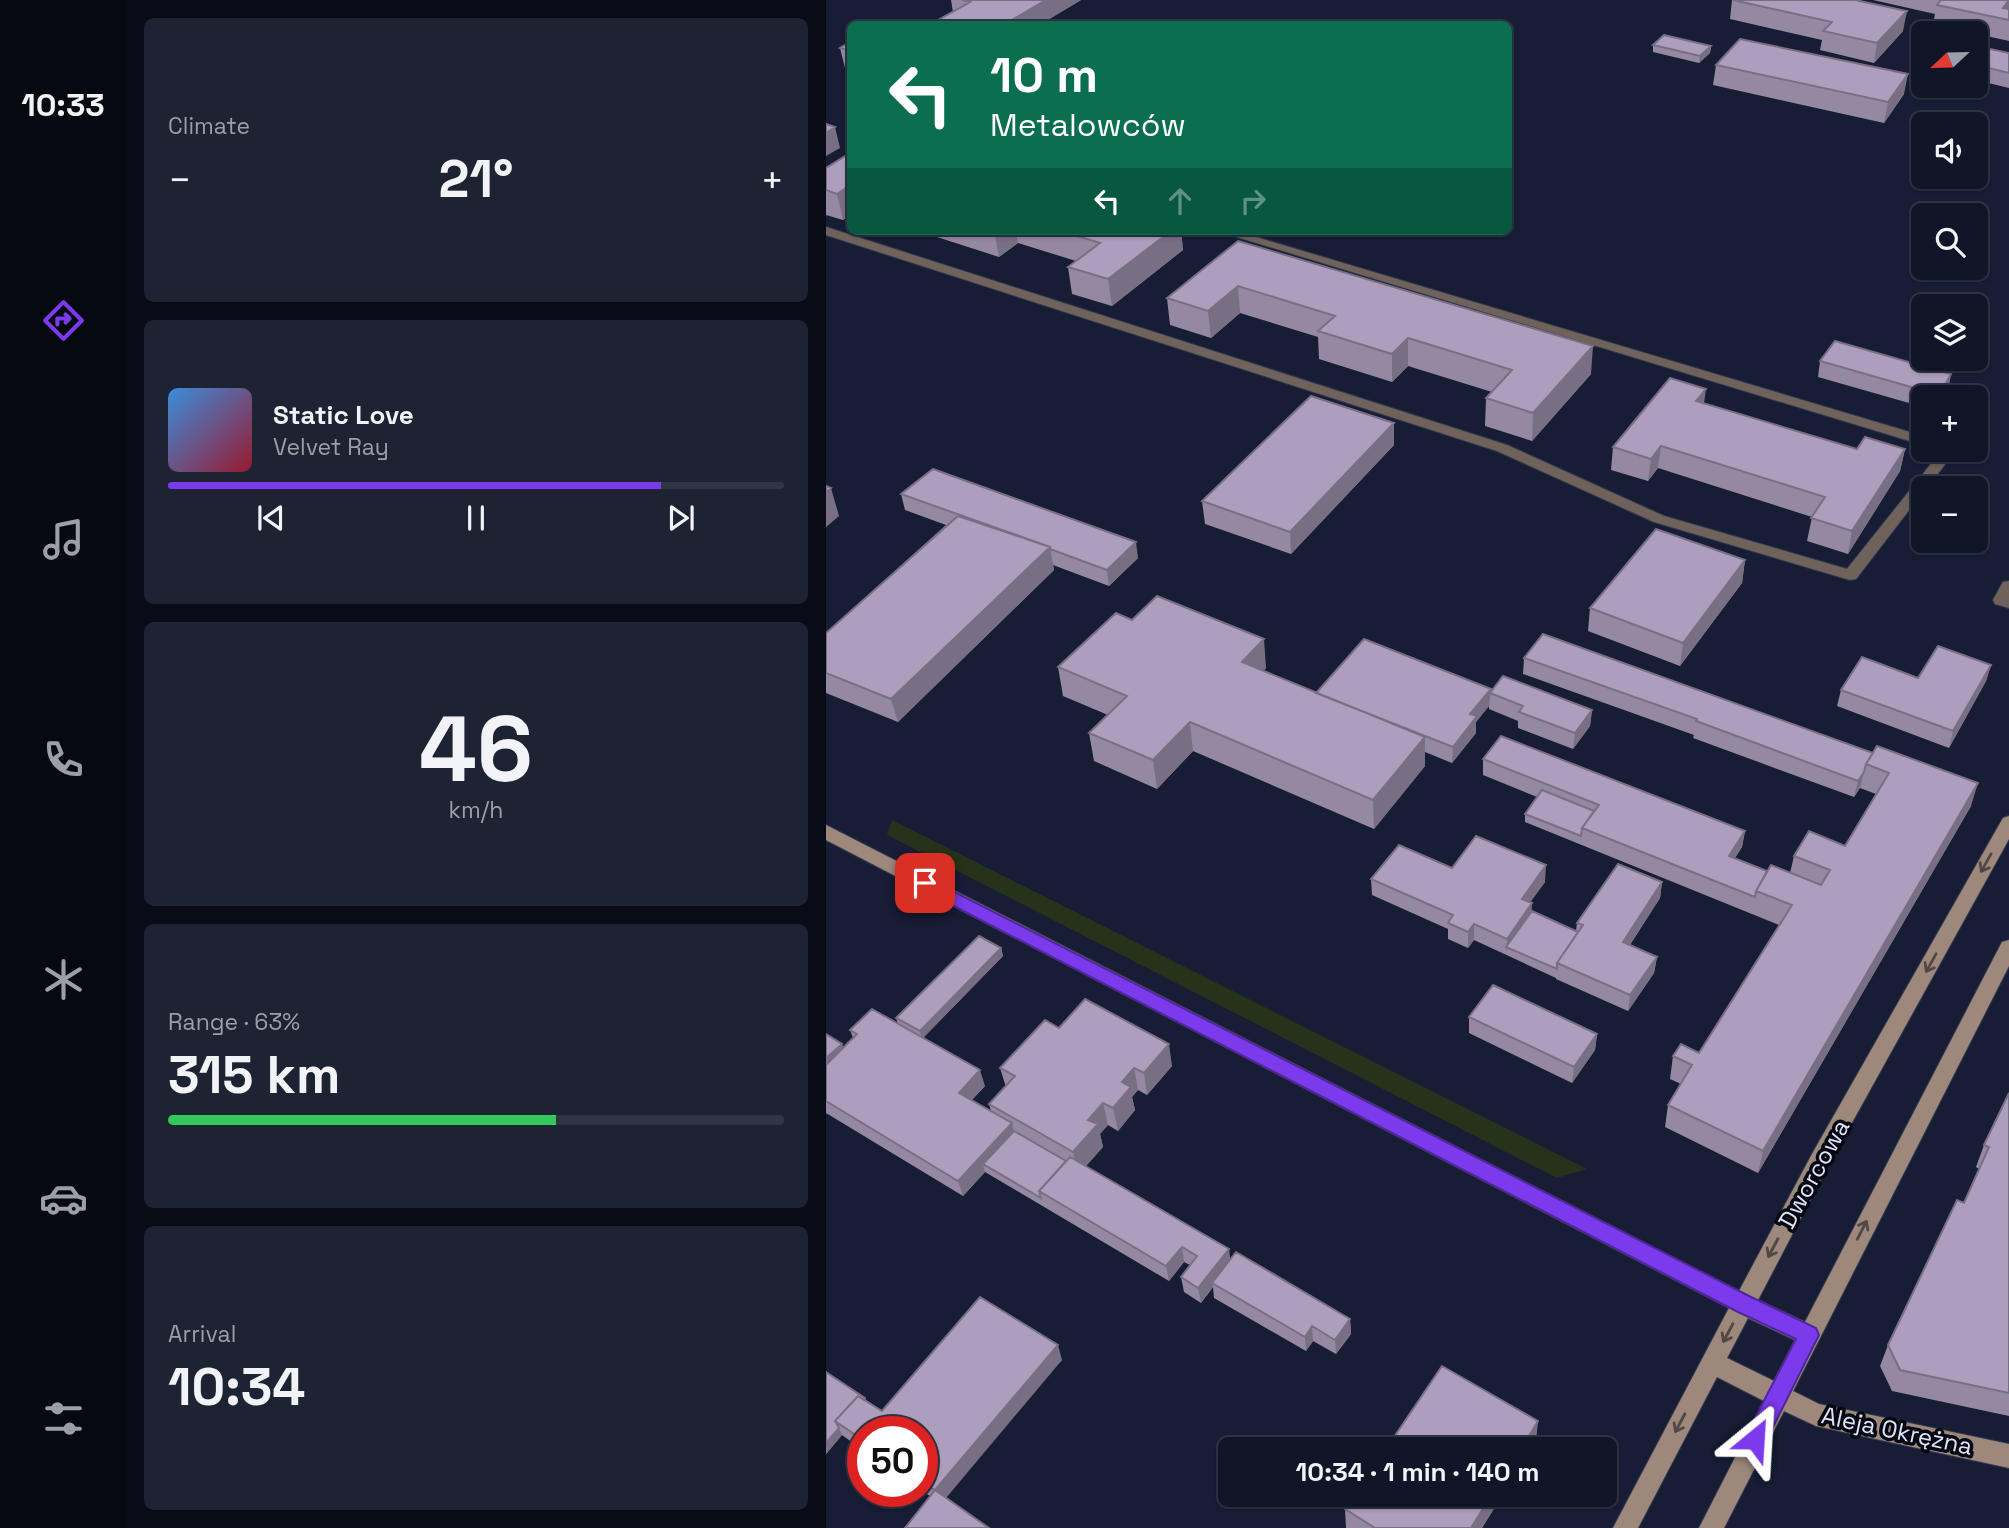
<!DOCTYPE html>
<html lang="en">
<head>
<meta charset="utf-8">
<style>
  :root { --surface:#101628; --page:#1e2334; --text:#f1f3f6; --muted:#9c9fa8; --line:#303545; --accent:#7c3aed }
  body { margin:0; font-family:"Space Grotesk",sans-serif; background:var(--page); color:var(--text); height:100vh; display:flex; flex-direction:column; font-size:26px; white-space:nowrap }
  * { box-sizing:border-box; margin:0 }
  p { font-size:23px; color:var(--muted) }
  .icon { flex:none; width:38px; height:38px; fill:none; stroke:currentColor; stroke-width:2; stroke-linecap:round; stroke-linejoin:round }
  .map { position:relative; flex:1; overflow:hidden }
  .details { display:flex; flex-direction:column; gap:18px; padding:18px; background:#090c16; width:700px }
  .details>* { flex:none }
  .banner { position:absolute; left:21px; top:21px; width:665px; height:214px; border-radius:10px; box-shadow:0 2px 5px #0004,0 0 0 2px var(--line); background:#0b6e4f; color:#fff; overflow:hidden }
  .needle { width:46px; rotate:248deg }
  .fabs { position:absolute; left:1085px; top:21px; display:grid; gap:14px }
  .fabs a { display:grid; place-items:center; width:77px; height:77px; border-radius:10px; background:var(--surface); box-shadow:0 2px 5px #0004,0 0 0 2px var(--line); font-size:35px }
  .speed { position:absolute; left:21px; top:1416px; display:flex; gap:14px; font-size:35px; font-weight:700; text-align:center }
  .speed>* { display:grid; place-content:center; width:91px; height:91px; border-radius:50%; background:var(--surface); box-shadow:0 2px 5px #0004,0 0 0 2px var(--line); line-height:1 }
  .speed .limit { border:10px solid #d22; background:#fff; color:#111 }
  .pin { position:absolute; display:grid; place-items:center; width:60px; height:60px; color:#fff; margin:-30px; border-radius:14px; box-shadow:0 4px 10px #0006 }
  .me { position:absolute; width:77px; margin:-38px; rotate:27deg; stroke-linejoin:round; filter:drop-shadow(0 0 5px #0008) }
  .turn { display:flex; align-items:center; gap:24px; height:147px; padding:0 28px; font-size:32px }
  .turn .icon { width:91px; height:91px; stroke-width:2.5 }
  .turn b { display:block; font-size:49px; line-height:60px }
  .lanes { display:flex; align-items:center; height:66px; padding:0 28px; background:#0003; justify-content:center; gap:35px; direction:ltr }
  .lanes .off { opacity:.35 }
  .big { font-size:52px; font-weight:600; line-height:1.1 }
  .details .widget { flex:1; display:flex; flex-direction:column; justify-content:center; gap:10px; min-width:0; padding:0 24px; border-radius:10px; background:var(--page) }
  .details .dial { align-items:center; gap:0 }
  .dial b { font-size:91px; line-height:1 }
  .song { display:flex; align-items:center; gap:21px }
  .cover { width:84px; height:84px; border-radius:10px; background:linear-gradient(135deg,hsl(210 70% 55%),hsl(350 70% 35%)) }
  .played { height:7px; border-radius:4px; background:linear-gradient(90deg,var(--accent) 80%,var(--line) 80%) }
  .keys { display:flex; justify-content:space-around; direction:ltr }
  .heat { display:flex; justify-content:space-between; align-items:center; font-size:38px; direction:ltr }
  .charge { height:10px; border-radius:5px; background:linear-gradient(90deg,#34c759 63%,var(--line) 0) }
  .trip { position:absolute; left:392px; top:1437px; width:399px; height:70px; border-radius:10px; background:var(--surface); box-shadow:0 2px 5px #0004,0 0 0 2px var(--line); font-weight:600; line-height:70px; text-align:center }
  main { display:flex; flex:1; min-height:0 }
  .dock { display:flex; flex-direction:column; width:126px; justify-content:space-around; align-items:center; background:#060910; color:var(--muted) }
  .dock .icon { width:49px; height:49px }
  .dock .active { color:var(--accent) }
  .dock b { font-size:32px; color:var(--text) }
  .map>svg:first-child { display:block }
  .green { fill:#25331a }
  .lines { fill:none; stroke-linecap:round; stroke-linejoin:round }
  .lane-casing { stroke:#323950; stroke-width:2 }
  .secondary-casing { stroke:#323950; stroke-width:2 }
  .lane { fill:#6f625a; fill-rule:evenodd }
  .secondary { fill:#9d887b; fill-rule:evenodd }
  .wall { fill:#9588a3 }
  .shaded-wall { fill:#796f84 }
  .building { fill:#ad9ebd; stroke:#796f84; stroke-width:2 }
  .oneway { stroke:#514846 }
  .route { fill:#7c3aed; stroke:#51269a; stroke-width:2 }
  .labels { text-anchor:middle; stroke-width:7; stroke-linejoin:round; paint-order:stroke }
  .near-street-label { font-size:24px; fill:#dee4f5; stroke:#050812 }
</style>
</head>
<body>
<main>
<nav class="dock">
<b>10:33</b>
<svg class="icon active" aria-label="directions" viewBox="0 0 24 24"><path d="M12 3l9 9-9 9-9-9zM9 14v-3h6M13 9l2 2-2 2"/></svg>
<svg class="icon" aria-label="music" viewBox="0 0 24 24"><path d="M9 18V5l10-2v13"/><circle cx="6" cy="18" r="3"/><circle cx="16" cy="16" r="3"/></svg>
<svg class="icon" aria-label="phone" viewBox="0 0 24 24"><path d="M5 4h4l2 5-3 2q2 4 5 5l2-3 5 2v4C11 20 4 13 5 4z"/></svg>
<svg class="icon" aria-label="climate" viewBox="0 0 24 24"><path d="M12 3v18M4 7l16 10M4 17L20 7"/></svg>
<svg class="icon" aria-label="car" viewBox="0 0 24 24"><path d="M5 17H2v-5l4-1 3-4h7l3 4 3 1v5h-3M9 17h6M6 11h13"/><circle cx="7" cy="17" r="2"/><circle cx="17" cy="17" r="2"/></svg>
<svg class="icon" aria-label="filters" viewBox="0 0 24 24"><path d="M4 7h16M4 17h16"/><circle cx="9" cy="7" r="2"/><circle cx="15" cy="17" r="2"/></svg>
</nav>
<section class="details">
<div class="widget"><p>Climate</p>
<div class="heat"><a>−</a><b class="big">21°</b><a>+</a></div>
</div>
<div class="widget">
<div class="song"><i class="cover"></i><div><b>Static Love</b><p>Velvet Ray</p></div></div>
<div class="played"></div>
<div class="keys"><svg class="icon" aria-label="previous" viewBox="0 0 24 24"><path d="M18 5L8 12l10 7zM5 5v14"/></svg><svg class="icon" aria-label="pause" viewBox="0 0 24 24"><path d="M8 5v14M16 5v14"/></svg><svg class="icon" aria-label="next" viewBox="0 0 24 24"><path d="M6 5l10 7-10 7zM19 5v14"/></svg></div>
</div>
<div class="widget dial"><b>46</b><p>km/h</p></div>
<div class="widget"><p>Range · 63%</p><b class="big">315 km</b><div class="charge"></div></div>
<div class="widget"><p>Arrival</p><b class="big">10:34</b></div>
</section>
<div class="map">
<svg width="1183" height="1528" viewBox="0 0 1183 1528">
  <rect width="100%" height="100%" fill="#161d35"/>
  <path class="green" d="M66,820L761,1169L731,1178L61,835Z"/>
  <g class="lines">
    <g class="lane-casing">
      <path id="lane" d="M0,227L681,445L838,516L1021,569L1116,450H1130L1101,488H1097V492L1030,579L1024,580L828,522L671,451L0,235Z
        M391,231H410L1097,436V445Z
        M1183,581V608L1169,604L1167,600L1177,582Z"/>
    </g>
    <g class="secondary-casing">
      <path id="secondary" d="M1183,816V839L1002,1166L932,1300L979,1322L1176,942L1183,940V966L967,1391L993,1404L1183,1444V1468L990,1426L958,1411L898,1528H873L938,1401L891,1377L812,1528H787L903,1308L0,840V825L913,1291L986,1154L1177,818ZM922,1318L969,1340L948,1381L901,1358Z"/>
    </g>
    <use href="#lane" class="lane"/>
    <use href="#secondary" class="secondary"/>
  </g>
  <path class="wall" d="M125,0H255L215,24L127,12Z
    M906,0L1077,31L1048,63L994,50L996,40L904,19Z
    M1047,0H1183V41L1107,24L1109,14Z
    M24,42V69L19,68L14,48Z
    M827,45L885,46L884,53L873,63L827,52Z
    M1150,46L1183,53V88L1150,80Z
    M890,65L1078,94L1058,123L887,85Z
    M24,153V215L17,220L0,215V168Z
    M109,231H355L357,250L286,306L246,294L242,267L250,261L192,243L173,257L111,237Z
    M412,241L765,374L706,441L659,426L660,398L666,392L582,366L566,382L493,359L492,337L414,313L385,338L344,325L341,298Z
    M994,361L1125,374L1122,389L1117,397H1097V407L992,377Z
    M878,404L1031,449H1079L1074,471L1022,554L981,541L986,517L832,468L822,481L785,470L787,447Z
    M568,423V445L465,554L379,524L376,501Z
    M75,494L312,558L283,586L227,565L228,570L72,722L0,693V633L120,525L79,510Z
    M919,560L916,583L854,666L762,631L764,608Z
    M306,620L440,668L437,671L490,693L665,692L766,710L764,726L747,749L692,728V721L663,709V706L650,722V733L626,763L599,752V766L548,829L367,751L331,789L268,761L263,733L282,715L237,696L232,667Z
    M717,634L1145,806L932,1173L839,1127L842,1105L855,1084L844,1079L847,1056L873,1053L953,925L699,822V814L711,797L657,775V759L919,831L916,847L909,858L941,871L964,873L968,856L1019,846L1050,794L1034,788L1028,797L867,738L868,735L697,674L698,658Z
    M1165,665L1160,681L1123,748L1011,706L1015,690L1092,678Z
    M626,868L719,882L704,902L706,911L750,931L751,923L836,882L834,898L804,945L831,957L828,973L802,1011L730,979V978L648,940L642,948L622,939V929L546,895L545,879Z
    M175,948L177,956L97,1038L159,1086L146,1100L165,1111L163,1104L180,1087L174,1068L233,1028L346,1066L321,1095L312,1090L306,1097L309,1110L292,1131L282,1125L274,1134L277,1147L260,1166L404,1259L524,1319L525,1334L510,1354L487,1341L480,1351L388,1298L387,1287L375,1303L358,1292L355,1277L364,1265L358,1262L343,1281L159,1172L137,1196L0,1113V1034L16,1044L17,1048L27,1038L24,1030L72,1024L70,1018Z
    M643,1017L771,1034L769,1050L746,1083L643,1033Z
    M1183,1093V1416L1066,1391L1054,1366L1062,1345L1138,1203L1153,1169L1150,1167L1158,1145Z
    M236,1360L104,1496L96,1491V1432H37V1450L16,1435L0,1454V1372L56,1411Z
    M529,1494H677L656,1528H520L519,1509Z"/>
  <path class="shaded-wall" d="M220,0H255L215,24H179Z
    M1183,0V14L1177,8Z
    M1081,11L1077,31L1048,63L1051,43Z
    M885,46L884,53L873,63L874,56Z
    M1082,74L1078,94L1058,123L1062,102Z
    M9,127L14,148L0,156V133Z
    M24,185V215L17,220L11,194Z
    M168,231H190L192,243L173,257Z
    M345,231H355L357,250L286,306L282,279Z
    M412,286L414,313L385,338L382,311Z
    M582,338V366L566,382V354Z
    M767,346L765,374L706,441L707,413Z
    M1125,374L1122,389L1117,397H1112Z
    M880,389L877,411L870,401Z
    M568,423V445L465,554L464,532Z
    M835,446L832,468L822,481L825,459Z
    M1079,449L1074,471L1022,554L1026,531Z
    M5,488L13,516L0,527V492Z
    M310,542L312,558L283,586L281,570Z
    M224,547L228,570L72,722L65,699Z
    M919,560L916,583L854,666L857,643Z
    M438,639L440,668L418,691L416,662Z
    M1165,665L1160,681L1123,748L1127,731Z
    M665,689L663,706L650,722V733L626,763L627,747L644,714Z
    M766,710L764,726L747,749L749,733Z
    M364,722L367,751L331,789L327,760Z
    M599,737V766L548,829L547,800Z
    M1038,772L1034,788L1028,797L1032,781Z
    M1152,783L1145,806L932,1173L937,1151Z
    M919,831L916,847L900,872L903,856Z
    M720,865L719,882L695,915L696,899Z
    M836,882L834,898L795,958L797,942Z
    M706,903L705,920L680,947V955L681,939Z
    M648,924V940L642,948V932Z
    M175,948L177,956L96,1039L94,1031Z
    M831,957L828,973L802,1011L804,995Z
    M771,1034L769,1050L746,1083L748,1067Z
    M16,1044L21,1060L0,1079V1058Z
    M343,1044L346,1066L321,1095L318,1073Z
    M308,1068L312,1090L306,1097L309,1110L292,1131L287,1108L296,1082Z
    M154,1070L159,1086L138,1108L133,1093Z
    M277,1103L282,1125L274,1134L277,1147L252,1175L247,1152L262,1120Z
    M186,1123L190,1139L157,1164L159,1172L137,1196L132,1181Z
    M356,1247L358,1262L343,1281L340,1266Z
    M403,1249L405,1264L386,1283L387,1287L375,1303L372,1288Z
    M524,1319L525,1334L510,1354L509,1340Z
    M486,1326L487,1341L480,1351L479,1337Z
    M232,1345L236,1360L115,1504L109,1490Z
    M712,1421L710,1442L705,1449H695Z
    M13,1428L16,1435L0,1454V1443Z
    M666,1494H677L656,1528H645Z"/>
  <path class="building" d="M136,0H220L179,24H105L144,2Z
    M907,0H1029L1081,11L1051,43L997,31L1006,22Z
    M1115,0H1183L1177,8L1183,9V20L1111,5Z
    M838,35L885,46L874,56L827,45Z
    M914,39L1082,74L1062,102L890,65Z
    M24,42V51L14,48Z
    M1150,46L1183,53V73L1150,65Z
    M0,124L9,127L0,133Z
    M24,153V185L11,194L0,190V168Z
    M234,231H345L282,279L242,267L274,243Z
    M412,241L767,346L707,413L660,398L686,370L582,338L566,354L492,331L509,316L412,286L382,311L341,298Z
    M1009,341L1125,374L1113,395L994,361Z
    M844,378L880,389L870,401L1031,449L1039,437L1079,449L1026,531L985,518L999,497L835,446L825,459L787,447Z
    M485,396L568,423L464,532L376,501Z
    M107,469L310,542L281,570L224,549V547L75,494Z
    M0,486L5,488L0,492Z
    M132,516L224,547L65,699L0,673V633Z
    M830,529L919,560L857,643L764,608Z
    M331,596L438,639L416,662L599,737L547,800L364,722L327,760L263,733L301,696L232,667L290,613L306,620Z
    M717,634L1047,753L1040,764L1038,772L1032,781L870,721L871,719L698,658Z
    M538,639L665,689L644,714L651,716L627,747L490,693Z
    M1112,646L1165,665L1127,731L1015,690L1036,657L1092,678Z
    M677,676L766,710L749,733L693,712L697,706L664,693Z
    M675,736L919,831L903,856L941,871L930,891L929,897L756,828L773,805L657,759Z
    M1051,746L1152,783L937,1151L842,1105L866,1065L847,1056L855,1044L873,1053L966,905L930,891L945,865L995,885L1004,870L968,856L983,831L1019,846L1063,773L1040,764Z
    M716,790L768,811L756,828L755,836L699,814Z
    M650,836L720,865L696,899L706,903L681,939L648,924L642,932L622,923L627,915L545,879L573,845L626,868Z
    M792,864L836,882L797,942L831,957L804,995L731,963L757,925L751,923Z
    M706,911L752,932L731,963V969L680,947Z
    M153,936L175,948L94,1031L70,1018Z
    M667,985L771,1034L748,1067L643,1017Z
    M259,999L343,1044L318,1073L308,1068L296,1082L305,1087L287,1108L277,1103L262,1120L272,1124L247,1152L163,1104L189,1076L174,1068L219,1020L233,1028Z
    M46,1009L154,1070L133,1093L186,1123L132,1181L0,1101V1065L31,1034L24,1030Z
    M0,1034L16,1044L0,1058Z
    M1183,1093V1393L1074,1370L1062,1345L1131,1200L1138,1203L1163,1147L1158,1145Z
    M188,1131L240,1161L213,1191L215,1198L157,1164Z
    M244,1157L403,1249L372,1288L355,1277L371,1256L356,1247L340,1266L213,1191Z
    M410,1252L524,1319L509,1340L486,1326L479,1337L386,1283Z
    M154,1297L232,1345L109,1490L96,1482V1432H37V1440L9,1421L32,1396L56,1411Z
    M616,1366L712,1421L695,1449H560Z
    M0,1372L39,1398L38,1400L32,1396L9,1421L13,1428L0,1443Z
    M109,1490L163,1528H79Z
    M529,1494H666L645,1528H549L519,1509Z"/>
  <defs><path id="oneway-shaft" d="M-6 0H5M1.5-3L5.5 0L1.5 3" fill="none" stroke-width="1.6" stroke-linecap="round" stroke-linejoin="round" transform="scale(1.75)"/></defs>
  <g class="oneway">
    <use href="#oneway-shaft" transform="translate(1160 863) rotate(119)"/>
    <use href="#oneway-shaft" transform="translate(1105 963) rotate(119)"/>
    <use href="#oneway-shaft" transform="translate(1036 1230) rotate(-63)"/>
    <use href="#oneway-shaft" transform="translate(947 1248) rotate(118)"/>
    <use href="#oneway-shaft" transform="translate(902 1333) rotate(118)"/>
    <use href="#oneway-shaft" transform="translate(854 1423) rotate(118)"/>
  </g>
  <path class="route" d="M99,877L925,1297L990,1328L993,1335L937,1447L929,1450L921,1447L918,1439L970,1339L910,1311L93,888L90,883L93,879Z"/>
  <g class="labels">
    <g class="near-street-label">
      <text transform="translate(988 1174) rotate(-61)" y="8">Dworcowa</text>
      <text transform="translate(1071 1431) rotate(12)" y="8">Aleja Okrężna</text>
    </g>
  </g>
</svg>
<div class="fabs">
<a><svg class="needle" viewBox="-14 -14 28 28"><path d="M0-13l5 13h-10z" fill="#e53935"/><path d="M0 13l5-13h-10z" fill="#9c9fa8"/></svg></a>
<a><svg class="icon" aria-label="sound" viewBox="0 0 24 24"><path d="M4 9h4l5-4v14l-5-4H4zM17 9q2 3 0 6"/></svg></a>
<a><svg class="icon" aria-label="search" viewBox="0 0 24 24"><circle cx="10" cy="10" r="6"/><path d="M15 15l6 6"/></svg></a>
<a><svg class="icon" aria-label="layers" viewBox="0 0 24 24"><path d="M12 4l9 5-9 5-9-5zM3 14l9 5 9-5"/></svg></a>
<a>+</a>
<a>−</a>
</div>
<div class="speed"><div class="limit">50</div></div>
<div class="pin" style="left:99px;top:883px;background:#d93025"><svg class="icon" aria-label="arrive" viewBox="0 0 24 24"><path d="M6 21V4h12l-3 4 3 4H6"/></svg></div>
<svg class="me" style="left:929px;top:1439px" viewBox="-20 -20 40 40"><path d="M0-17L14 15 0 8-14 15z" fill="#7c3aed" stroke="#fff" stroke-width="4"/></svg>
<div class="trip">10:34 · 1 min · 140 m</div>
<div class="banner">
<div class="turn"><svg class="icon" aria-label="left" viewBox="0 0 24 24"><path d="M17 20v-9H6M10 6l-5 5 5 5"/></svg><div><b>10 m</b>Metalowców</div></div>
<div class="lanes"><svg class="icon" aria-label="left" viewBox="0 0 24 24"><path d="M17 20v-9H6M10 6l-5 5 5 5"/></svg><svg class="icon off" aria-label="ahead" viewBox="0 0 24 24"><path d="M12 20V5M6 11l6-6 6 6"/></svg><svg class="icon off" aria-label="right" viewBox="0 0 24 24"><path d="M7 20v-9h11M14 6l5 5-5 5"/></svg></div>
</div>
</div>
</main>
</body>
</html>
